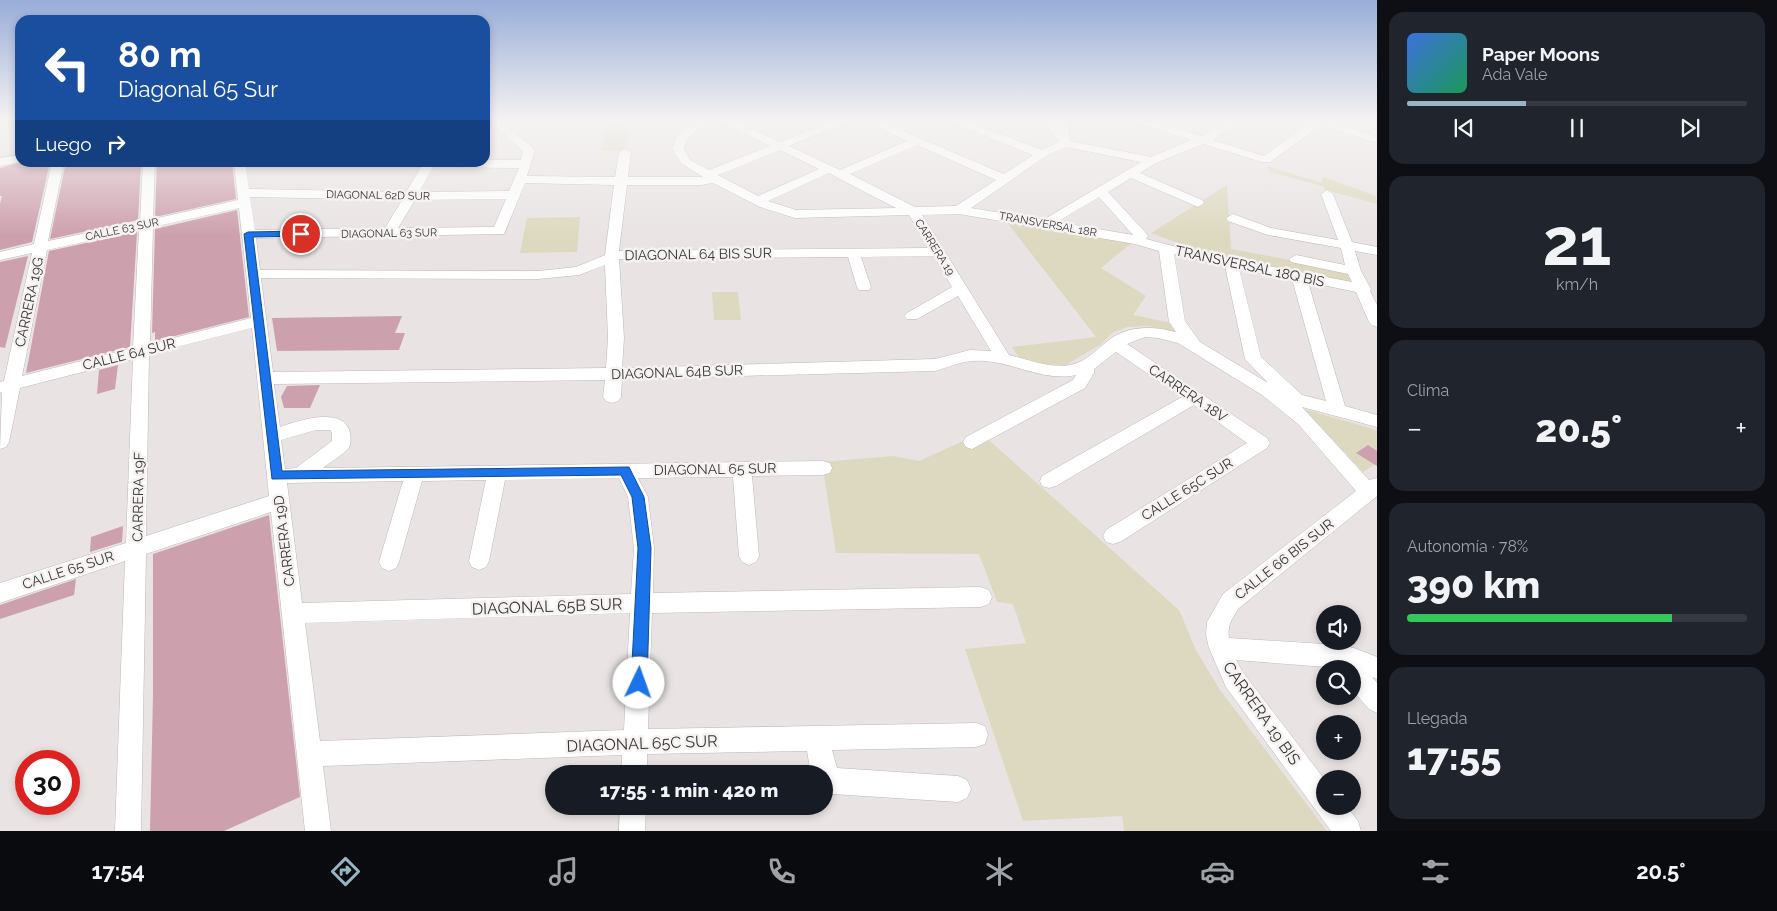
<!DOCTYPE html>
<html lang="es">
<head>
<meta charset="utf-8">
<style>
  :root { --surface:#171b24; --page:#20242c; --text:#f1f3f6; --muted:#9ea1a6; --line:#363941; --accent:#98b6c1 }
  body { margin:0; font-family:Raleway,sans-serif; background:var(--page); color:var(--text); height:100vh; display:flex; flex-direction:column; font-size:19px; white-space:nowrap }
  * { box-sizing:border-box; margin:0 }
  p { font-size:16px; color:var(--muted) }
  .icon { flex:none; width:28px; height:28px; fill:none; stroke:currentColor; stroke-width:2; stroke-linecap:round; stroke-linejoin:round }
  .map { position:relative; flex:1; overflow:hidden }
  .drawer { display:flex; flex-direction:column; gap:12px; padding:12px; background:#0d0f14; width:400px }
  .drawer>* { flex:none }
  .banner { position:absolute; left:15px; top:15px; width:475px; height:152px; border-radius:15px; box-shadow:0 2px 8px #0003; background:#1a4fa0; color:#fff; overflow:hidden }
  .buttons { position:absolute; left:1316px; top:605px; display:grid; gap:10px }
  .buttons a { display:grid; place-items:center; width:45px; height:45px; border-radius:50%; background:var(--surface); box-shadow:0 2px 8px #0003; font-size:25px }
  .speed { position:absolute; left:15px; top:750px; display:flex; gap:10px; font-size:25px; font-weight:700; text-align:center }
  .speed>* { display:grid; place-content:center; width:65px; height:65px; border-radius:50%; background:var(--surface); box-shadow:0 2px 8px #0003; line-height:1 }
  .speed .limit { border:8px solid #d22; background:#fff; color:#111 }
  .pin { position:absolute; display:grid; place-items:center; width:42px; height:42px; color:#fff; margin:-21px; border:2px solid #fff; border-radius:50%; box-shadow:0 1px 5px #0007 }
  .me { position:absolute; width:55px; margin:-28px; rotate:3deg; stroke-linejoin:round; filter:drop-shadow(0 0 4px #0008) }
  .turn { display:flex; align-items:center; gap:18px; height:105px; padding:0 20px; font-size:22px }
  .turn .icon { width:65px; height:65px; stroke-width:2.5 }
  .turn b { display:block; font-size:35px; line-height:42px }
  .then { display:flex; align-items:center; height:48px; padding:0 20px; background:#0003; gap:10px; font-size:19px }
  .big { font-size:38px; font-weight:800; line-height:1.1 }
  .drawer .card { flex:1; display:flex; flex-direction:column; justify-content:center; gap:8px; min-width:0; padding:0 18px; border-radius:15px; background:var(--page) }
  .drawer .dial { align-items:center; gap:0 }
  .dial b { font-size:65px; line-height:1 }
  .song { display:flex; align-items:center; gap:15px }
  .cover { width:60px; height:60px; border-radius:8px; background:linear-gradient(135deg,hsl(220 70% 55%),hsl(150 70% 35%)) }
  .played { height:5px; border-radius:2px; background:linear-gradient(90deg,var(--accent) 35%,var(--line) 35%) }
  .keys { display:flex; justify-content:space-around; direction:ltr }
  .heat { display:flex; justify-content:space-between; align-items:center; font-size:28px; direction:ltr }
  .charge { height:8px; border-radius:4px; background:linear-gradient(90deg,#34c759 78%,var(--line) 0) }
  .trip { position:absolute; left:545px; top:765px; width:288px; height:50px; border-radius:25px; background:var(--surface); box-shadow:0 2px 8px #0003; font-weight:800; line-height:50px; text-align:center }
  .menu { display:flex; height:80px; justify-content:space-around; align-items:center; background:#090b0e; color:var(--muted) }
  .menu .icon { width:35px; height:35px }
  .menu .active { color:var(--accent) }
  .menu b { font-size:22px; color:var(--text) }
  main { display:flex; flex:1; min-height:0 }
  .map>svg:first-child { display:block }
  .green { fill:#ddd9c0 }
  .building { fill:#cda0ae }
  .lines { fill:none; stroke-linecap:round; stroke-linejoin:round }
  .minor-casing { stroke:#bdb8b8; stroke-width:1 }
  .minor { fill:#fff; fill-rule:evenodd }
  .route { fill:#1a73e8; stroke:#114b97 }
  .labels { text-anchor:middle; stroke-width:5; stroke-linejoin:round; paint-order:stroke }
  .far-street-label { font-size:11px; fill:#363534; stroke:#f6f2f1 }
  .street-label { font-size:14px; fill:#363534; stroke:#f6f2f1 }
  .near-street-label { font-size:16px; fill:#363534; stroke:#f6f2f1 }
</style>
</head>
<body>
<main>
<div class="map">
<svg width="1377" height="831" viewBox="0 0 1377 831">
  <rect width="100%" height="100%" fill="#e9e4e3"/>
  <path class="green" d="M624,125L630,129L625,150L601,151L606,126Z
    M1268,166L1322,183V179L1324,177L1376,196L1377,204L1325,190L1323,186L1269,172Z
    M1227,185L1231,249L1348,271L1351,282L1207,254L1151,233Z
    M580,217L577,252L520,253L527,218Z
    M1006,221L1134,241L1101,268L1146,296L1133,315L1168,322L1180,333L1148,326L1128,327L1113,332L1100,345L1064,366L1044,364L1019,358L1012,347L1096,337Z
    M712,292H738L741,320H714Z
    M1304,409L1377,430V463L1363,472Z
    M981,433L1179,610L1196,650L1220,690L1327,831H1124L1122,816L1023,821L965,649L1026,643L1013,604L997,602L979,554L836,553L822,462L893,456L919,461Z"/>
  <path class="building" d="M22,162H50L32,242L0,250V204L2,196H0V168Z
    M66,162H141L138,220L50,239Z
    M157,162H232L236,199L155,217Z
    M237,210L249,317L155,341V332L152,333L155,229Z
    M137,232L130,347L26,373L49,251Z
    M28,256L5,348L0,347V262Z
    M402,316L395,333H405L399,350L277,351L272,318Z
    M118,365L115,389L97,394L99,370Z
    M320,385L310,408H284L281,397L287,386Z
    M1368,445L1377,451V466L1356,453Z
    M269,515L300,797L224,831H150L153,695V554Z
    M123,526L122,542L90,552L91,537Z
    M76,579L74,595L0,619V605Z"/>
  <g class="lines">
    <g class="minor-casing">
      <path id="minor" d="M488,120H499L533,148L535,150L527,176L615,177L619,152L625,149L631,152L628,177H703L682,164L672,149L677,136L683,130L706,120H732L780,142L835,120H849L848,122L789,146L840,170L907,141L864,120H877L1004,174L1033,155L951,122L950,120H964L1042,150L1059,142L1051,130L1037,120H1049L1057,125V120H1067L1070,141L1151,157L1191,140L1134,122L1133,120H1148L1202,136L1230,120H1242L1213,140L1264,156L1313,120H1326L1377,137V141L1373,142L1321,125L1270,162H1262L1203,144L1156,163L1140,173L1202,200L1204,203L1198,207L1131,178L1108,192L1146,233L1148,236L1146,239L1200,253L1352,282L1348,274L1291,262L1289,259L1296,255L1345,265L1341,248L1268,235L1228,221L1226,218L1233,214L1271,228L1338,240L1321,194L1327,190L1333,194L1352,242L1377,247V255L1355,251L1361,271L1371,289L1370,291L1377,305V327L1372,325L1369,322L1356,292L1308,282L1345,406L1377,415V427L1302,407L1369,480L1377,478V496L1239,608C1232,618 1227,626 1229,638L1339,645L1354,648L1377,657V679L1372,677L1377,683V713L1369,709L1352,690V669L1236,660L1242,671L1325,780V806H1346L1358,821L1361,831H1331L1226,687L1209,648L1206,635L1207,622L1223,594L1356,491L1298,424L1262,395L1178,343L1158,338L1145,337L1127,344L1267,438L1270,443L1267,448L1120,542L1113,544L1106,542L1103,536L1106,530L1247,443L1194,405L1056,486L1049,488L1042,486L1040,481L1042,476L1182,397L1116,352L1094,369V373L1085,388L972,449L966,447L963,442L966,437L1073,380L1076,375C1045,382 1015,363 985,361C967,359 951,366 935,371L622,379L621,397L618,401L612,403L606,401L603,397L605,380L274,384L280,427C297,421 344,405 350,433C351,438 351,445 348,449C341,456 330,462 323,468L823,461L830,463L832,468L830,473L823,475L752,476L759,556L756,562L749,565L742,562L739,556L733,477L638,478L648,497L654,548L653,593L981,587L989,590L992,597L989,604L981,607L652,613L648,729L976,723L985,726L988,735L985,744L976,747L832,750L837,768L958,776L967,780L971,789L967,798L958,802L832,794L824,790V774H811L807,751L647,754V774H621L622,755L323,766L331,831H305L271,512L146,554L141,831H115L125,561L0,603V583L126,543L133,359L20,388L9,442L6,447L0,449L2,393L0,392V382L4,381L32,253L0,260V252L34,244L52,162H64L48,241L140,222L143,162H155L153,219L238,200L234,162H485V160H521L523,151ZM720,122L770,146L709,170L690,160L684,149C688,130 704,127 720,122ZM917,145L996,180L956,206L915,207L850,174ZM1066,147L1141,162L1043,220L971,208L1046,156ZM780,150L819,169L758,196L718,175ZM246,167H421L406,192L249,189ZM433,167L519,168L509,191L419,192ZM829,173L836,177L896,208L796,210L768,201ZM525,183L614,185L605,255L576,267L538,271L260,270L256,238L504,234ZM713,183L760,207L795,218L909,215L929,248L619,251L627,185H701ZM250,197L402,200L385,228L255,230ZM1099,197L1133,235L1057,222ZM506,199L494,227L398,228L415,200ZM239,208L251,318L150,344L153,227ZM959,214L1135,244L1159,251L1169,322L1176,332C1154,326 1128,325 1109,340C1098,348 1088,360 1074,364C1054,370 1029,360 1009,355L922,215ZM139,230L133,348L22,376L47,250ZM1174,254L1225,266L1245,359L1268,383L1200,342L1185,321ZM934,256L952,287L907,313L904,316L907,319H917L958,296L991,351L970,350L935,359L622,368L624,338L619,259L848,257L857,287L859,290H869L871,287L861,257ZM605,265L608,338L606,368L273,372L261,278L538,279L579,275ZM1239,269L1292,279L1326,401L1302,395L1261,357ZM252,328L269,496L146,536L149,354ZM316,430H330L332,433V441L296,468L285,469L281,440ZM619,478L628,497L634,548L631,594L302,603L287,483L403,481L379,562L382,568L389,571L396,568L399,562L422,481L486,480L469,561L472,567L479,570L486,567L489,561L505,480ZM630,613L624,730L320,741L305,623Z
        M607,120H623L622,122L612,123Z
        M20,155V162L0,166V158Z
        M620,806H646L645,831H619Z"/>
    </g>
    <use href="#minor" class="minor"/>
  </g>
  <linearGradient id="sky" x2="0" y2="1"><stop stop-color="#98add9"/><stop offset="0.51" stop-color="#f5f3f2"/><stop offset="1" stop-color="#f5f3f2" stop-opacity="0"/></linearGradient>
  <rect width="1377" height="236" fill="url(#sky)"/>
  <path class="route" d="M301,231L304,232V236L253,237L282,471L629,467L644,497L651,548L647,683L644,688L639,690L633,688L631,683L638,548L632,497L621,475L272,479L244,234L248,232Z"/>
  <g class="labels">
    <g class="far-street-label">
      <text transform="translate(378 195) rotate(1)" y="4">DIAGONAL 62D SUR</text>
      <text transform="translate(1048 224) rotate(10)" y="4">TRANSVERSAL 18R</text>
      <text transform="translate(122 229) rotate(-12)" y="4">CALLE 63 SUR</text>
      <text transform="translate(389 233) rotate(-1)" y="4">DIAGONAL 63 SUR</text>
      <text transform="translate(935 247) rotate(58)" y="4">CARRERA 19</text>
    </g>
    <g class="street-label">
      <text transform="translate(698 254) rotate(-1)" y="5">DIAGONAL 64 BIS SUR</text>
      <text transform="translate(1250 266) rotate(12)" y="5">TRANSVERSAL 18Q BIS</text>
      <text transform="translate(29 302) rotate(-78)" y="5">CARRERA 19G</text>
      <text transform="translate(129 354) rotate(-14)" y="5">CALLE 64 SUR</text>
      <text transform="translate(677 372) rotate(-2)" y="5">DIAGONAL 64B SUR</text>
      <text transform="translate(1188 393) rotate(34)" y="5">CARRERA 18V</text>
      <text transform="translate(715 469) rotate(-1)" y="5">DIAGONAL 65 SUR</text>
      <text transform="translate(1187 489) rotate(-32)" y="5">CALLE 65C SUR</text>
      <text transform="translate(138 497) rotate(-89)" y="5">CARRERA 19F</text>
      <text transform="translate(284 541) rotate(-97)" y="5">CARRERA 19D</text>
      <text transform="translate(1284 559) rotate(-38)" y="5">CALLE 66 BIS SUR</text>
      <text transform="translate(68 570) rotate(-18)" y="5">CALLE 65 SUR</text>
    </g>
    <g class="near-street-label">
      <text transform="translate(547 606) rotate(-2)" y="6">DIAGONAL 65B SUR</text>
      <text transform="translate(1262 713) rotate(55)" y="6">CARRERA 19 BIS</text>
      <text transform="translate(642 743) rotate(-2)" y="6">DIAGONAL 65C SUR</text>
    </g>
  </g>
</svg>
<div class="buttons">
<a><svg class="icon" aria-label="sound" viewBox="0 0 24 24"><path d="M4 9h4l5-4v14l-5-4H4zM17 9q2 3 0 6"/></svg></a>
<a><svg class="icon" aria-label="search" viewBox="0 0 24 24"><circle cx="10" cy="10" r="6"/><path d="M15 15l6 6"/></svg></a>
<a>+</a>
<a>−</a>
</div>
<div class="speed"><div class="limit">30</div></div>
<div class="pin" style="left:301px;top:234px;background:#d93025"><svg class="icon" aria-label="arrive" viewBox="0 0 24 24"><path d="M6 21V4h12l-3 4 3 4H6"/></svg></div>
<svg class="me" style="left:639px;top:683px" viewBox="-20 -20 40 40"><circle r="19" fill="#fff"/><path d="M0-13L10 11 0 6-10 11z" fill="#1a73e8"/></svg>
<div class="trip">17:55 · 1 min · 420 m</div>
<div class="banner">
<div class="turn"><svg class="icon" aria-label="left" viewBox="0 0 24 24"><path d="M17 20v-9H6M10 6l-5 5 5 5"/></svg><div><b>80 m</b>Diagonal 65 Sur</div></div>
<div class="then">Luego<svg class="icon" aria-label="right" viewBox="0 0 24 24"><path d="M7 20v-9h11M14 6l5 5-5 5"/></svg></div>
</div>
</div>
<section class="drawer">
<div class="card">
<div class="song"><i class="cover"></i><div><b>Paper Moons</b><p>Ada Vale</p></div></div>
<div class="played"></div>
<div class="keys"><svg class="icon" aria-label="previous" viewBox="0 0 24 24"><path d="M18 5L8 12l10 7zM5 5v14"/></svg><svg class="icon" aria-label="pause" viewBox="0 0 24 24"><path d="M8 5v14M16 5v14"/></svg><svg class="icon" aria-label="next" viewBox="0 0 24 24"><path d="M6 5l10 7-10 7zM19 5v14"/></svg></div>
</div>
<div class="card dial"><b>21</b><p>km/h</p></div>
<div class="card"><p>Clima</p>
<div class="heat"><a>−</a><b class="big">20.5°</b><a>+</a></div>
</div>
<div class="card"><p>Autonomía · 78%</p><b class="big">390 km</b><div class="charge"></div></div>
<div class="card"><p>Llegada</p><b class="big">17:55</b></div>
</section>
</main>
<nav class="menu">
<b>17:54</b>
<svg class="icon active" aria-label="directions" viewBox="0 0 24 24"><path d="M12 3l9 9-9 9-9-9zM9 14v-3h6M13 9l2 2-2 2"/></svg>
<svg class="icon" aria-label="music" viewBox="0 0 24 24"><path d="M9 18V5l10-2v13"/><circle cx="6" cy="18" r="3"/><circle cx="16" cy="16" r="3"/></svg>
<svg class="icon" aria-label="phone" viewBox="0 0 24 24"><path d="M5 4h4l2 5-3 2q2 4 5 5l2-3 5 2v4C11 20 4 13 5 4z"/></svg>
<svg class="icon" aria-label="climate" viewBox="0 0 24 24"><path d="M12 3v18M4 7l16 10M4 17L20 7"/></svg>
<svg class="icon" aria-label="car" viewBox="0 0 24 24"><path d="M5 17H2v-5l4-1 3-4h7l3 4 3 1v5h-3M9 17h6M6 11h13"/><circle cx="7" cy="17" r="2"/><circle cx="17" cy="17" r="2"/></svg>
<svg class="icon" aria-label="filters" viewBox="0 0 24 24"><path d="M4 7h16M4 17h16"/><circle cx="9" cy="7" r="2"/><circle cx="15" cy="17" r="2"/></svg>
<b>20.5°</b>
</nav>
</body>
</html>
